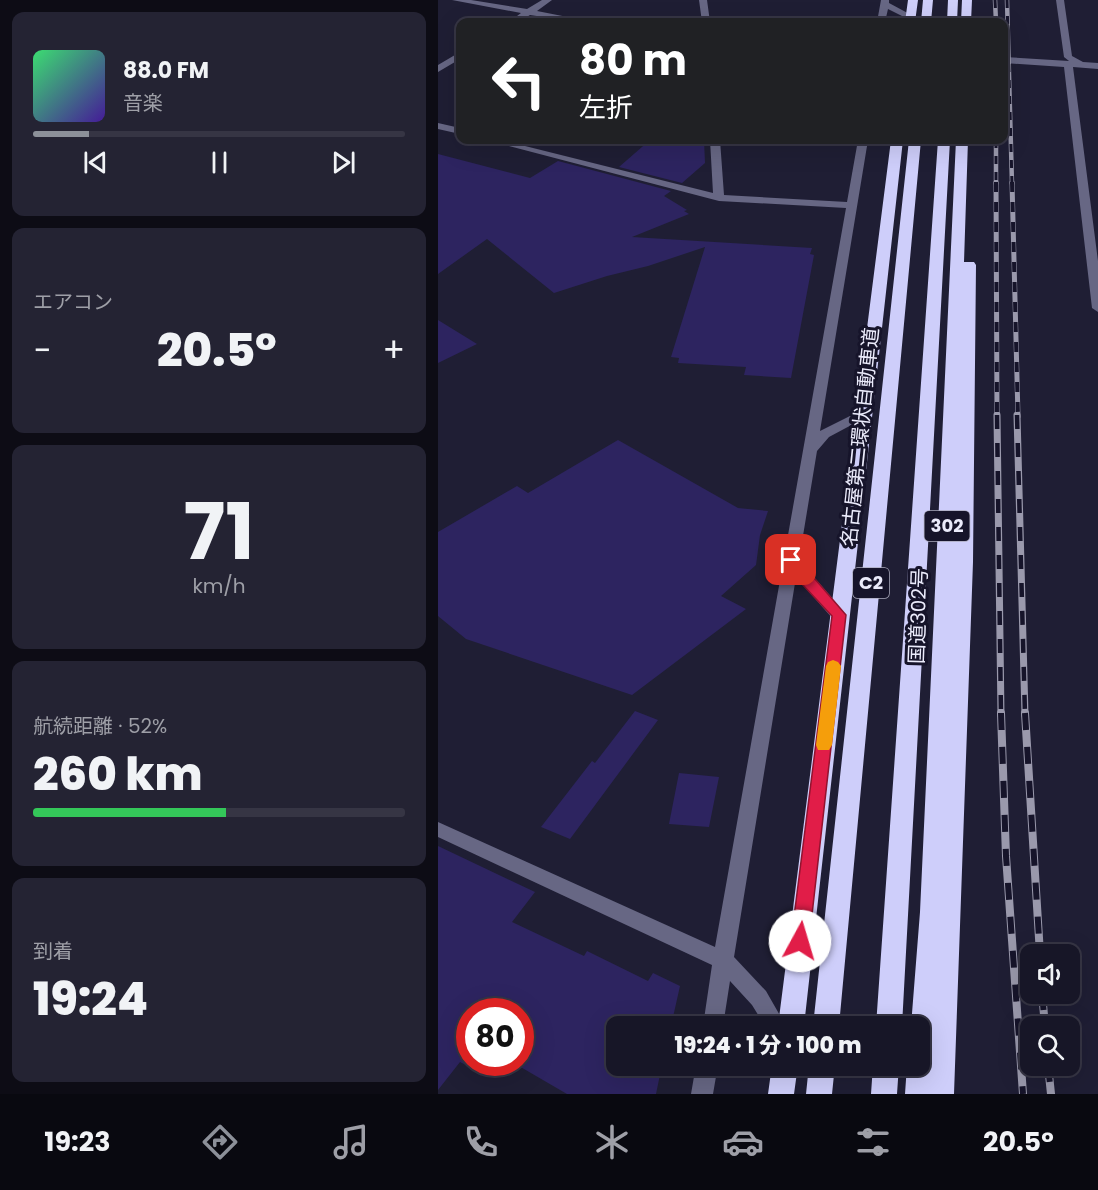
<!DOCTYPE html>
<html lang="ja">
<head>
<meta charset="utf-8">
<style>
  :root { --surface:#171627; --page:#242333; --text:#f1f3f6; --muted:#9e9fa7; --line:#363544; --accent:#8c9099 }
  body { margin:0; font-family:Poppins,"Noto Sans JP",sans-serif; background:var(--page); color:var(--text); height:100vh; display:flex; flex-direction:column; font-size:22px; white-space:nowrap }
  * { box-sizing:border-box; margin:0 }
  p { font-size:20px; color:var(--muted) }
  .icon { flex:none; width:33px; height:33px; fill:none; stroke:currentColor; stroke-width:2; stroke-linecap:round; stroke-linejoin:round }
  .map { position:relative; flex:1; overflow:hidden }
  .details { display:flex; flex-direction:column; gap:12px; padding:12px; background:#0d0c15; width:438px }
  .details>* { flex:none }
  .guide { position:absolute; left:18px; top:18px; width:552px; height:126px; border-radius:12px; box-shadow:0 6px 24px #0002,0 0 0 2px var(--line); background:#202124; color:#fff; overflow:hidden }
  .controls { position:absolute; left:582px; top:944px; display:grid; gap:12px }
  .controls a { display:grid; place-items:center; width:60px; height:60px; border-radius:12px; background:var(--surface); box-shadow:0 6px 24px #0002,0 0 0 2px var(--line); font-size:30px }
  .speed { position:absolute; left:18px; top:998px; display:flex; gap:12px; font-size:30px; font-weight:700; text-align:center }
  .speed>* { display:grid; place-content:center; width:78px; height:78px; border-radius:50%; background:var(--surface); box-shadow:0 6px 24px #0002,0 0 0 2px var(--line); line-height:1 }
  .speed .limit { border:9px solid #d22; background:#fff; color:#111 }
  .pin { position:absolute; display:grid; place-items:center; width:51px; height:51px; color:#fff; margin:-26px; border-radius:12px; box-shadow:0 3px 9px #0006 }
  .me { position:absolute; width:66px; margin:-33px; rotate:6deg; stroke-linejoin:round; filter:drop-shadow(0 0 4px #0008) }
  .turn { display:flex; align-items:center; gap:21px; height:126px; padding:0 24px; font-size:27px }
  .turn .icon { width:78px; height:78px; stroke-width:2.5 }
  .turn b { display:block; font-size:42px; line-height:51px }
  .big { font-size:45px; font-weight:800; line-height:1.1 }
  .details .tile { flex:1; display:flex; flex-direction:column; justify-content:center; gap:9px; min-width:0; padding:0 21px; border-radius:12px; background:var(--page) }
  .details .dial { align-items:center; gap:0 }
  .dial b { font-size:78px; line-height:1 }
  .song { display:flex; align-items:center; gap:18px }
  .cover { width:72px; height:72px; border-radius:9px; background:linear-gradient(135deg,hsl(140 70% 55%),hsl(260 70% 35%)) }
  .played { height:6px; border-radius:3px; background:linear-gradient(90deg,var(--accent) 15%,var(--line) 15%) }
  .keys { display:flex; justify-content:space-around; direction:ltr }
  .heat { display:flex; justify-content:space-between; align-items:center; font-size:33px; direction:ltr }
  .charge { height:9px; border-radius:4px; background:linear-gradient(90deg,#34c759 52%,var(--line) 0) }
  .trip { position:absolute; left:168px; top:1016px; width:324px; height:60px; border-radius:12px; background:var(--surface); box-shadow:0 6px 24px #0002,0 0 0 2px var(--line); font-weight:800; line-height:60px; text-align:center }
  .menu { display:flex; height:96px; justify-content:space-around; align-items:center; background:#090910; color:var(--muted) }
  .menu .icon { width:42px; height:42px }
  .menu .selected { color:var(--accent) }
  .menu b { font-size:27px; color:var(--text) }
  main { display:flex; flex:1; min-height:0 }
  .map>svg:first-child { display:block }
  .building { fill:#2d2460 }
  .lines { fill:none; stroke-linecap:round; stroke-linejoin:round }
  .minor { fill:#676784; fill-rule:evenodd }
  .highway { fill:#cecefa; fill-rule:evenodd }
  .rail-far3-casing { stroke:#9a99ac; stroke-width:4.5 }
  .rail-far2-casing { stroke:#9a99ac; stroke-width:5 }
  .rail-far1-casing { stroke:#9a99ac; stroke-width:7 }
  .rail-casing { stroke:#9a99ac; stroke-width:8 }
  .rail-far3 { stroke:#16142a; stroke-width:3; stroke-dasharray:8; stroke-linecap:butt }
  .rail-far2 { stroke:#16142a; stroke-width:4; stroke-dasharray:10; stroke-linecap:butt }
  .rail-far1 { stroke:#16142a; stroke-width:4.5; stroke-dasharray:14; stroke-linecap:butt }
  .rail { stroke:#16142a; stroke-width:6; stroke-dasharray:17; stroke-linecap:butt }
  .route { fill:#e11d48; stroke:#92132f; stroke-width:1.5 }
  .slow { fill:#f59e0b }
  .labels { text-anchor:middle; stroke-width:6; stroke-linejoin:round; paint-order:stroke }
  .shield { fill:#16142a; stroke:#abaabc; stroke-width:1.5 }
  .shield-label { font-size:18px; font-weight:bold; fill:#ebebfb }
  .street-label { font-size:20px; fill:#ebebfb; stroke:#16142a }
</style>
</head>
<body>
<main>
<section class="details">
<div class="tile">
<div class="song"><i class="cover"></i><div><b>88.0 FM</b><p>音楽</p></div></div>
<div class="played"></div>
<div class="keys"><svg class="icon" aria-label="previous" viewBox="0 0 24 24"><path d="M18 5L8 12l10 7zM5 5v14"/></svg><svg class="icon" aria-label="pause" viewBox="0 0 24 24"><path d="M8 5v14M16 5v14"/></svg><svg class="icon" aria-label="next" viewBox="0 0 24 24"><path d="M6 5l10 7-10 7zM19 5v14"/></svg></div>
</div>
<div class="tile"><p>エアコン</p>
<div class="heat"><a>−</a><b class="big">20.5°</b><a>+</a></div>
</div>
<div class="tile dial"><b>71</b><p>km/h</p></div>
<div class="tile"><p>航続距離 · 52%</p><b class="big">260 km</b><div class="charge"></div></div>
<div class="tile"><p>到着</p><b class="big">19:24</b></div>
</section>
<div class="map">
<svg width="660" height="1094" viewBox="0 0 660 1094">
  <rect width="100%" height="100%" fill="#1f1e34"/>
  <path class="building" d="M212,140H266L267,163L244,183L181,167Z
    M0,154L92,178L120,161L233,191L226,196L249,210L246,211L251,214L194,237L374,248L372,254L376,255L353,378L306,375L308,367L240,363L241,358L233,357L267,247L210,266L169,276L116,293L49,239L0,274Z
    M0,320L39,344L0,363Z
    M180,440L300,508L330,511L322,535L318,565L283,596L308,609L194,695L28,639L0,616V532L79,486L90,493Z
    M197,711L220,720L132,839L103,827L154,761L157,763Z
    M241,773L281,777L271,827L231,824Z
    M0,846L97,892L74,922L146,956L149,951L210,981L215,973L242,986L233,1026H178V1065H224L218,1094H129L74,1062H82V1011H32V1067L22,1062L0,1090Z"/>
  <g class="lines">
    <path class="minor" d="M14,0H33L89,9L104,0H114L99,11L155,22H139L92,15L80,22H71L83,13Z
      M261,0H269L272,22H264Z
      M443,0H451V3L477,17L470,19L450,9L447,22H439Z
      M618,0H626L634,56L645,62L660,63V69L635,67L660,261V312L654,308L626,67L566,63V57L631,61L626,57Z
      M22,52V59L0,72V65Z
      M0,123L22,128V134L0,129Z
      M48,140H63L275,193L272,140H282L286,195L409,202L420,140H430L382,431L422,411L427,410L434,414L391,437L379,451L361,560L409,615L407,619H395L358,577L296,957L328,991L348,1026H327L314,1005L292,981L285,1026H265L274,965L0,837V822L277,947L408,208L281,201Z
      M258,1065H280L275,1094H253Z"/>
    <path class="highway" d="M470,0H480L477,22H467Z
      M485,0H495L493,22H483Z
      M510,0H520L519,22H509Z
      M524,0H534L533,22H523Z
      M453,140H465L366,1026H340Z
      M471,140H483L401,1026H375Z
      M500,140H512L464,1026H438Z
      M518,140H530L526,262H536L538,265L535,562L516,1094H467L469,1065H482V1026H473L482,912Z
      M334,1065H360L356,1094H330Z
      M371,1065H397L394,1094H368Z
      M435,1065H461L459,1094H433Z"/>
    <g class="rail-far3-casing">
      <path id="rail-far3" d="M557,0L558,22
        M569,0L574,184
        M558,140V184"/>
    </g>
    <g class="rail-far2-casing">
      <path id="rail-far2" d="M558,182L559,417
        M574,182L580,417"/>
    </g>
    <g class="rail-far1-casing">
      <path id="rail-far1" d="M559,415L563,715
        M579,415L587,715"/>
    </g>
    <g class="rail-casing">
      <path id="rail" d="M563,713L568,856L585,1094
        M587,713L602,954
        M604,993L607,1026
        M610,1065L613,1094"/>
    </g>
    <use href="#rail-far3" class="rail-far3"/>
    <use href="#rail-far2" class="rail-far2"/>
    <use href="#rail-far1" class="rail-far1"/>
    <use href="#rail" class="rail"/>
  </g>
  <path class="route" d="M353,556L358,557L408,615L371,941L369,946L362,949L356,946L353,941L394,616L364,584L348,563L346,560L348,557Z"/>
  <path class="slow" d="M395,660L400,662L403,666L394,745L391,750H380L378,745L388,666L390,662Z"/>
  <g class="labels">
    <g class="shield">
      <rect x="486.5" y="511" width="45" height="30" rx="4.5"/>
      <rect x="415" y="568" width="36" height="30" rx="4.5"/>
    </g>
    <g class="shield-label">
      <text x="509" y="532">302</text>
      <text x="433" y="589">C2</text>
    </g>
    <g class="street-label">
      <text transform="translate(422 437) rotate(-84)" y="7">名古屋第二環状自動車道</text>
      <text transform="translate(480 616) rotate(-88)" y="7">国道302号</text>
    </g>
  </g>
</svg>
<div class="controls">
<a><svg class="icon" aria-label="sound" viewBox="0 0 24 24"><path d="M4 9h4l5-4v14l-5-4H4zM17 9q2 3 0 6"/></svg></a>
<a><svg class="icon" aria-label="search" viewBox="0 0 24 24"><circle cx="10" cy="10" r="6"/><path d="M15 15l6 6"/></svg></a>
</div>
<div class="speed"><div class="limit">80</div></div>
<div class="pin" style="left:353px;top:560px;background:#d93025"><svg class="icon" aria-label="arrive" viewBox="0 0 24 24"><path d="M6 21V4h12l-3 4 3 4H6"/></svg></div>
<svg class="me" style="left:362px;top:941px" viewBox="-20 -20 40 40"><circle r="19" fill="#fff"/><path d="M0-13L10 11 0 6-10 11z" fill="#e11d48"/></svg>
<div class="trip">19:24 · 1 分 · 100 m</div>
<div class="guide">
<div class="turn"><svg class="icon" aria-label="left" viewBox="0 0 24 24"><path d="M17 20v-9H6M10 6l-5 5 5 5"/></svg><div><b>80 m</b>左折</div></div>
</div>
</div>
</main>
<nav class="menu">
<b>19:23</b>
<svg class="icon selected" aria-label="directions" viewBox="0 0 24 24"><path d="M12 3l9 9-9 9-9-9zM9 14v-3h6M13 9l2 2-2 2"/></svg>
<svg class="icon" aria-label="music" viewBox="0 0 24 24"><path d="M9 18V5l10-2v13"/><circle cx="6" cy="18" r="3"/><circle cx="16" cy="16" r="3"/></svg>
<svg class="icon" aria-label="phone" viewBox="0 0 24 24"><path d="M5 4h4l2 5-3 2q2 4 5 5l2-3 5 2v4C11 20 4 13 5 4z"/></svg>
<svg class="icon" aria-label="climate" viewBox="0 0 24 24"><path d="M12 3v18M4 7l16 10M4 17L20 7"/></svg>
<svg class="icon" aria-label="car" viewBox="0 0 24 24"><path d="M5 17H2v-5l4-1 3-4h7l3 4 3 1v5h-3M9 17h6M6 11h13"/><circle cx="7" cy="17" r="2"/><circle cx="17" cy="17" r="2"/></svg>
<svg class="icon" aria-label="filters" viewBox="0 0 24 24"><path d="M4 7h16M4 17h16"/><circle cx="9" cy="7" r="2"/><circle cx="15" cy="17" r="2"/></svg>
<b>20.5°</b>
</nav>
</body>
</html>
